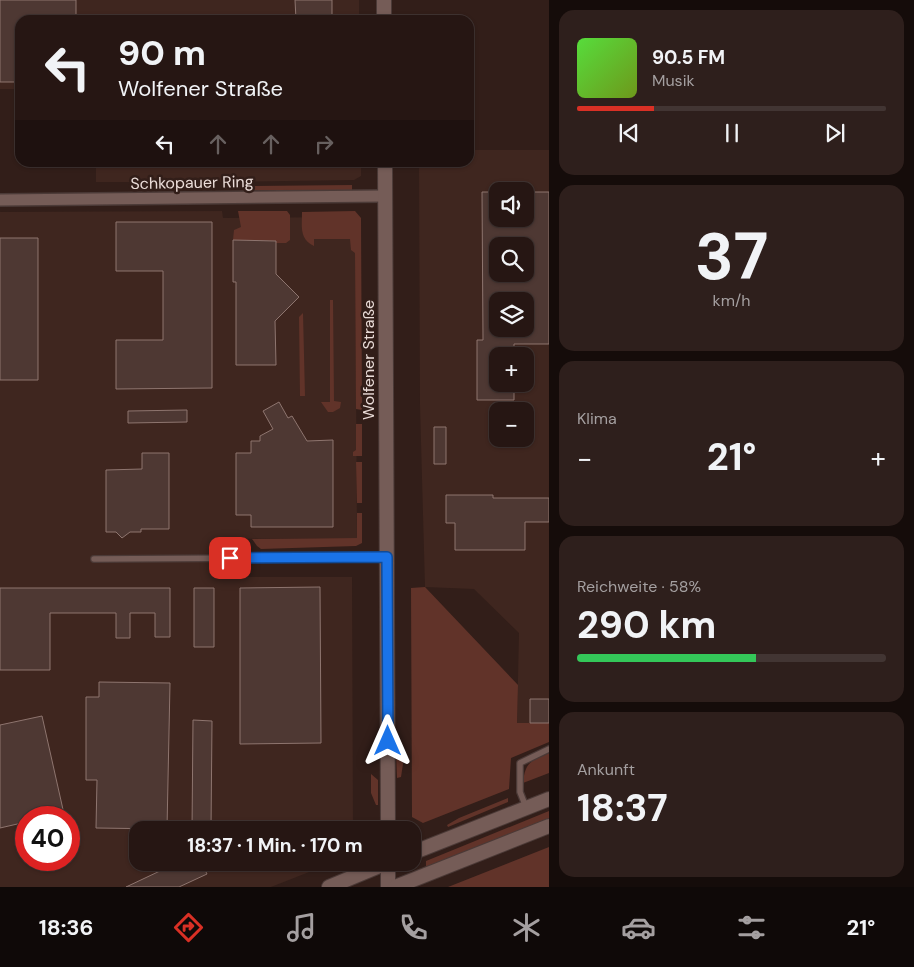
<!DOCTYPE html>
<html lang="de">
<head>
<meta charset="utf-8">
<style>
  :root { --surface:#261613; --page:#2e1f1c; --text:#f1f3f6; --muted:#a49fa0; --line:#423533; --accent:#d93025 }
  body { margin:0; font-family:"DM Sans",sans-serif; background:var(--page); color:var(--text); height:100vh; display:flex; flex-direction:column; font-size:19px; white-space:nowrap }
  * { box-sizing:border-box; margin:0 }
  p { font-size:16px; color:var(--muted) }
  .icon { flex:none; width:28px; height:28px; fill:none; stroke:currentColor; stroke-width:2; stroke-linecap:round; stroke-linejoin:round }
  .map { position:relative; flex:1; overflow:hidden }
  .panel { display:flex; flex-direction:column; gap:10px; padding:10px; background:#150c0a; width:365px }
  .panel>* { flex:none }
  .guide { position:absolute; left:15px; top:15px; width:459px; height:152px; border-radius:15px; box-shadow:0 1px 4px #0004,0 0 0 1px var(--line); background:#261613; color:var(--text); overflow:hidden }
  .controls { position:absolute; left:489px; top:182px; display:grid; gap:10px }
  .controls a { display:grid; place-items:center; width:45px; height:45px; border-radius:10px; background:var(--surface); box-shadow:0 1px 4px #0004,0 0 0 1px var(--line); font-size:25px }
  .speed { position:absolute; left:15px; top:806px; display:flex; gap:10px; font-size:25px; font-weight:700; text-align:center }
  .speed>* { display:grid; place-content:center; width:65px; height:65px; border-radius:50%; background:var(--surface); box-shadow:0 1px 4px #0004,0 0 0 1px var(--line); line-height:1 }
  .speed .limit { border:8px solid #d22; background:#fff; color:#111 }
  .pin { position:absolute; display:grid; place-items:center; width:42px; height:42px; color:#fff; margin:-21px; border-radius:10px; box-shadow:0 2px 8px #0006 }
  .me { position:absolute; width:55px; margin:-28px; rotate:0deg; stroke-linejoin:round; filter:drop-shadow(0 0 4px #0008) }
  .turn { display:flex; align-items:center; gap:18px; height:105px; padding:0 20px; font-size:22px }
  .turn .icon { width:65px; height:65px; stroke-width:2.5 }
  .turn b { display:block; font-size:35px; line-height:42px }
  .lanes { display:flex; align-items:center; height:48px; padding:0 20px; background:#0003; justify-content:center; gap:25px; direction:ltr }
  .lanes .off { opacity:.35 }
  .big { font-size:38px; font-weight:700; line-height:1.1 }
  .panel .widget { flex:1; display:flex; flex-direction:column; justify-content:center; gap:8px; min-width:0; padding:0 18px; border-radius:15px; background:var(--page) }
  .panel .dial { align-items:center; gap:0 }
  .dial b { font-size:65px; line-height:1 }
  .song { display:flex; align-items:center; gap:15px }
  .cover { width:60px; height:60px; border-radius:8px; background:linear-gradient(135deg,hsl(110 70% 55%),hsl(80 70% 35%)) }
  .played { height:5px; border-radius:2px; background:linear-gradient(90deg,var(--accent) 25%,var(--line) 25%) }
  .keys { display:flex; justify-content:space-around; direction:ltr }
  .heat { display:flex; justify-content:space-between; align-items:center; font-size:28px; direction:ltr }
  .charge { height:8px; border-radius:4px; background:linear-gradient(90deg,#34c759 58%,var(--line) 0) }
  .trip { position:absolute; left:129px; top:821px; width:292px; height:50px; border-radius:15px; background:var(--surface); box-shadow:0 1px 4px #0004,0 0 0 1px var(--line); font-weight:700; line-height:50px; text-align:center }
  .tab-bar { display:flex; height:80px; justify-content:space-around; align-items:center; background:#0f0908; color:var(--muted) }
  .tab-bar .icon { width:35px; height:35px }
  .tab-bar .on { color:var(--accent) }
  .tab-bar b { font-size:22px; color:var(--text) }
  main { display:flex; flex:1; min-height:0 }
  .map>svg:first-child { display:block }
  .built { fill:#3f261f; fill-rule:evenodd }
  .green { fill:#613329 }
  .building { fill:#4e3833; stroke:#8e756f; fill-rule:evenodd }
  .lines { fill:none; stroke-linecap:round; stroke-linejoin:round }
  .service-casing { stroke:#4b3a37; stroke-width:8 }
  .minor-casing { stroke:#4b3a37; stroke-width:14 }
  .tertiary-casing { stroke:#4b3a37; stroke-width:16 }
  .secondary-casing { stroke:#4b3a37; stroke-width:16 }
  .service { stroke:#755c57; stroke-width:5.5 }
  .minor { stroke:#755c57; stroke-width:11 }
  .tertiary { stroke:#755c57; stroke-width:14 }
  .secondary { stroke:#755c57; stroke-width:14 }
  .route-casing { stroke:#114b97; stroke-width:12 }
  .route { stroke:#1a73e8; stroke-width:9 }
  .labels { text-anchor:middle; stroke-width:5; stroke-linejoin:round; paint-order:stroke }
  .street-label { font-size:16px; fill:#eadcd8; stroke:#321e19 }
</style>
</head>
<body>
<main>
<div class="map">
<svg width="549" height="887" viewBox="0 0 549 887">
  <rect width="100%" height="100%" fill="#321e19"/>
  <path class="built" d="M0,0H359V20H20V89H0Z
    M469,150H549V723H517L519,633L474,589L425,587L420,405L419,163L469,162ZM498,191H525V219H498ZM498,246H525V274H498ZM498,301H525V329H498ZM498,356H525V384H498ZM498,411H525V439H498Z
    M96,163H361V176L354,180L212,182H96Z
    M222,211L223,218L355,217L357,538L223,539L220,577H352L353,830H138V862L332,863L271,887H0V212ZM26,818H69V860H26Z"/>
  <path class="green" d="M352,185V190H243L242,186Z
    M238,211H287L290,215V240L286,243H276V241L233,240L234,230L241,227Z
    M355,211L361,218L362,410L356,409L355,253L351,250L350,239H314V246C299,239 302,226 302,212Z
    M330,300H333L334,401L341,402L340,408L333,412H328L321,402H330Z
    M303,313L305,396H300L299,317Z
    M356,424H362V456H353V452L356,450Z
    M356,462H362V503H357Z
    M357,513H362V543L356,546L261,549L257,546L252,539L357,538Z
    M425,587L518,685L517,723H549V742L511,758L509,789L423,823L412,817L411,588Z
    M401,746L403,764L401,777L397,778L396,751Z
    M549,753V773L523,783C525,762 531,761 549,753Z
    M371,774L378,780V805H376L371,793Z
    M508,798V802L448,827L447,825L459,818Z
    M549,811V819L426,867V861Z
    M549,847V887H448Z"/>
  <path class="building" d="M0,0H76V20H20V82H0Z
    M295,0H332V20H296Z
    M482,192H498V219H525V192H549V344H514V356H498V384H514V400H477V340H483ZM498,246H525V274H498ZM498,301H525V329H498Z
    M116,222H212V388L116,389V340H163V271H116Z
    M0,238H38V380H0Z
    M233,240L276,241V274L299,297L275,321L276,365H236V282H233Z
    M279,402L288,418L292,416L307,441L333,440V527H251V515H236V453H251V441H260V436L273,429L263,411Z
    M187,410V422L128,423V411Z
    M434,427H446V464H434Z
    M142,453H169V529H141V532H130L122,538L116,532H106V470L142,469Z
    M446,495H493V498H549V522H525V550H455V523H446Z
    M320,587L321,743L240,744V588Z
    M0,588H170V637H155V613H130V638H116V613H50V670H0Z
    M194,588H214V647H194Z
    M99,682L170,683L167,829L96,828L97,780H86V697H99Z
    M530,699H549V723H530Z
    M42,716L64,814L47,818H26V822L0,828V725Z
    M193,720L212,721L211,830H192Z
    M179,862H201L207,874L179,887H126Z"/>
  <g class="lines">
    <g class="service-casing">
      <path id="service" d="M94,559L387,557
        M526,807L520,792V763L549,749"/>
    </g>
    <g class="minor-casing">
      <path id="minor" d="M0,200L385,196"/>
    </g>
    <g class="tertiary-casing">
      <path id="tertiary" d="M384,0V20
        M385,162L388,830
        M388,862V887"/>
    </g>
    <g class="secondary-casing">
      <path id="secondary" d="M412,853L549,799
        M329,887L389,862
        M395,887L549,826"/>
    </g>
    <use href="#service" class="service"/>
    <use href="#minor" class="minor"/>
    <use href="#tertiary" class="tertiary"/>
    <use href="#secondary" class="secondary"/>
  </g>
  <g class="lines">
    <g class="route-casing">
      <path id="route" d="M230,558L387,557L388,741"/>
    </g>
    <use href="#route" class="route"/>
  </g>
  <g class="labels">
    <g class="street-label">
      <text transform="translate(192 182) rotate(-1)" y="6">Schkopauer Ring</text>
      <text transform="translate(368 360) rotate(-90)" y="6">Wolfener Straße</text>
    </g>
  </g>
</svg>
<div class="controls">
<a><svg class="icon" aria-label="sound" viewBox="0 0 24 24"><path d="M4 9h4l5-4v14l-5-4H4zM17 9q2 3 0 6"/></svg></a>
<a><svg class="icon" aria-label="search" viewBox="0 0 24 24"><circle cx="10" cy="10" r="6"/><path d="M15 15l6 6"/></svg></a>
<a><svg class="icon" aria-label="layers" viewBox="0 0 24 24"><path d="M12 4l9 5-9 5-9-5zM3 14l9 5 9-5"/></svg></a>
<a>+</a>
<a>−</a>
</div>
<div class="speed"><div class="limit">40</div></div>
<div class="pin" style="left:230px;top:558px;background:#d93025"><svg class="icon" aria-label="arrive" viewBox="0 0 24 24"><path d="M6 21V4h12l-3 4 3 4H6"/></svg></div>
<svg class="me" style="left:388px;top:741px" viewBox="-20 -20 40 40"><path d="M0-17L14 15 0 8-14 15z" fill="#1a73e8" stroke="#fff" stroke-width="4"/></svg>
<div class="trip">18:37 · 1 Min. · 170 m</div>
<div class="guide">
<div class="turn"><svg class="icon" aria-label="left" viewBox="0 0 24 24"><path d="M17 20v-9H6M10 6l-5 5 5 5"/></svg><div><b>90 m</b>Wolfener Straße</div></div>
<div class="lanes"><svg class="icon" aria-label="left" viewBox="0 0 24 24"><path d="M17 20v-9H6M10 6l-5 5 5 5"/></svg><svg class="icon off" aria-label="ahead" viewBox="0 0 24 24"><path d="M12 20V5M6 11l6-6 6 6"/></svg><svg class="icon off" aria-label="ahead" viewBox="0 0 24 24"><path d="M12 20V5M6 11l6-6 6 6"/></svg><svg class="icon off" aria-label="right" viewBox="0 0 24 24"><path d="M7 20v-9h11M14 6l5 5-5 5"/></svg></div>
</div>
</div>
<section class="panel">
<div class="widget">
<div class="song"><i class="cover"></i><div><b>90.5 FM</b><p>Musik</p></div></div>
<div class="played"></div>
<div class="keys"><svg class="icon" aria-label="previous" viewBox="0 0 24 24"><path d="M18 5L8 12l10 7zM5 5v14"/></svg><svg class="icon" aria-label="pause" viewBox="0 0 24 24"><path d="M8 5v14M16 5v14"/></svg><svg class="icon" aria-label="next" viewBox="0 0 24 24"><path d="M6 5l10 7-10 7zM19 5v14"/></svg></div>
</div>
<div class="widget dial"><b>37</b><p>km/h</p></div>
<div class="widget"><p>Klima</p>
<div class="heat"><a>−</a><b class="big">21°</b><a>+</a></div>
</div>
<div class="widget"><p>Reichweite · 58%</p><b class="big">290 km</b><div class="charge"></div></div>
<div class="widget"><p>Ankunft</p><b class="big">18:37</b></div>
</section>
</main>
<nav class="tab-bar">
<b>18:36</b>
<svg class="icon on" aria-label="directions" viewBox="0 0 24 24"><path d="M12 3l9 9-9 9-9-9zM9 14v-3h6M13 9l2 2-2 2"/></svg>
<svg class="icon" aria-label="music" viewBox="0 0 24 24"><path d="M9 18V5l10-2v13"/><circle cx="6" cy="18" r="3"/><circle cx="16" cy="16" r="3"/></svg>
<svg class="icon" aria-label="phone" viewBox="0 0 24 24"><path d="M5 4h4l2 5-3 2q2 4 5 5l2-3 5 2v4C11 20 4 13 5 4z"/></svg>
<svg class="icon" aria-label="climate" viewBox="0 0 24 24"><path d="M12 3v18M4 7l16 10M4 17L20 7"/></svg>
<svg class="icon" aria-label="car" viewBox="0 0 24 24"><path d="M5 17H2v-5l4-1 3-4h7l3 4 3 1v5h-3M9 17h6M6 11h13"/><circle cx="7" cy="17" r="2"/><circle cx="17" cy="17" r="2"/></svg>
<svg class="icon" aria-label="filters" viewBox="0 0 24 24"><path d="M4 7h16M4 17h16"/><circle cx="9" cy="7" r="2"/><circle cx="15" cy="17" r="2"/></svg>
<b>21°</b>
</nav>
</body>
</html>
